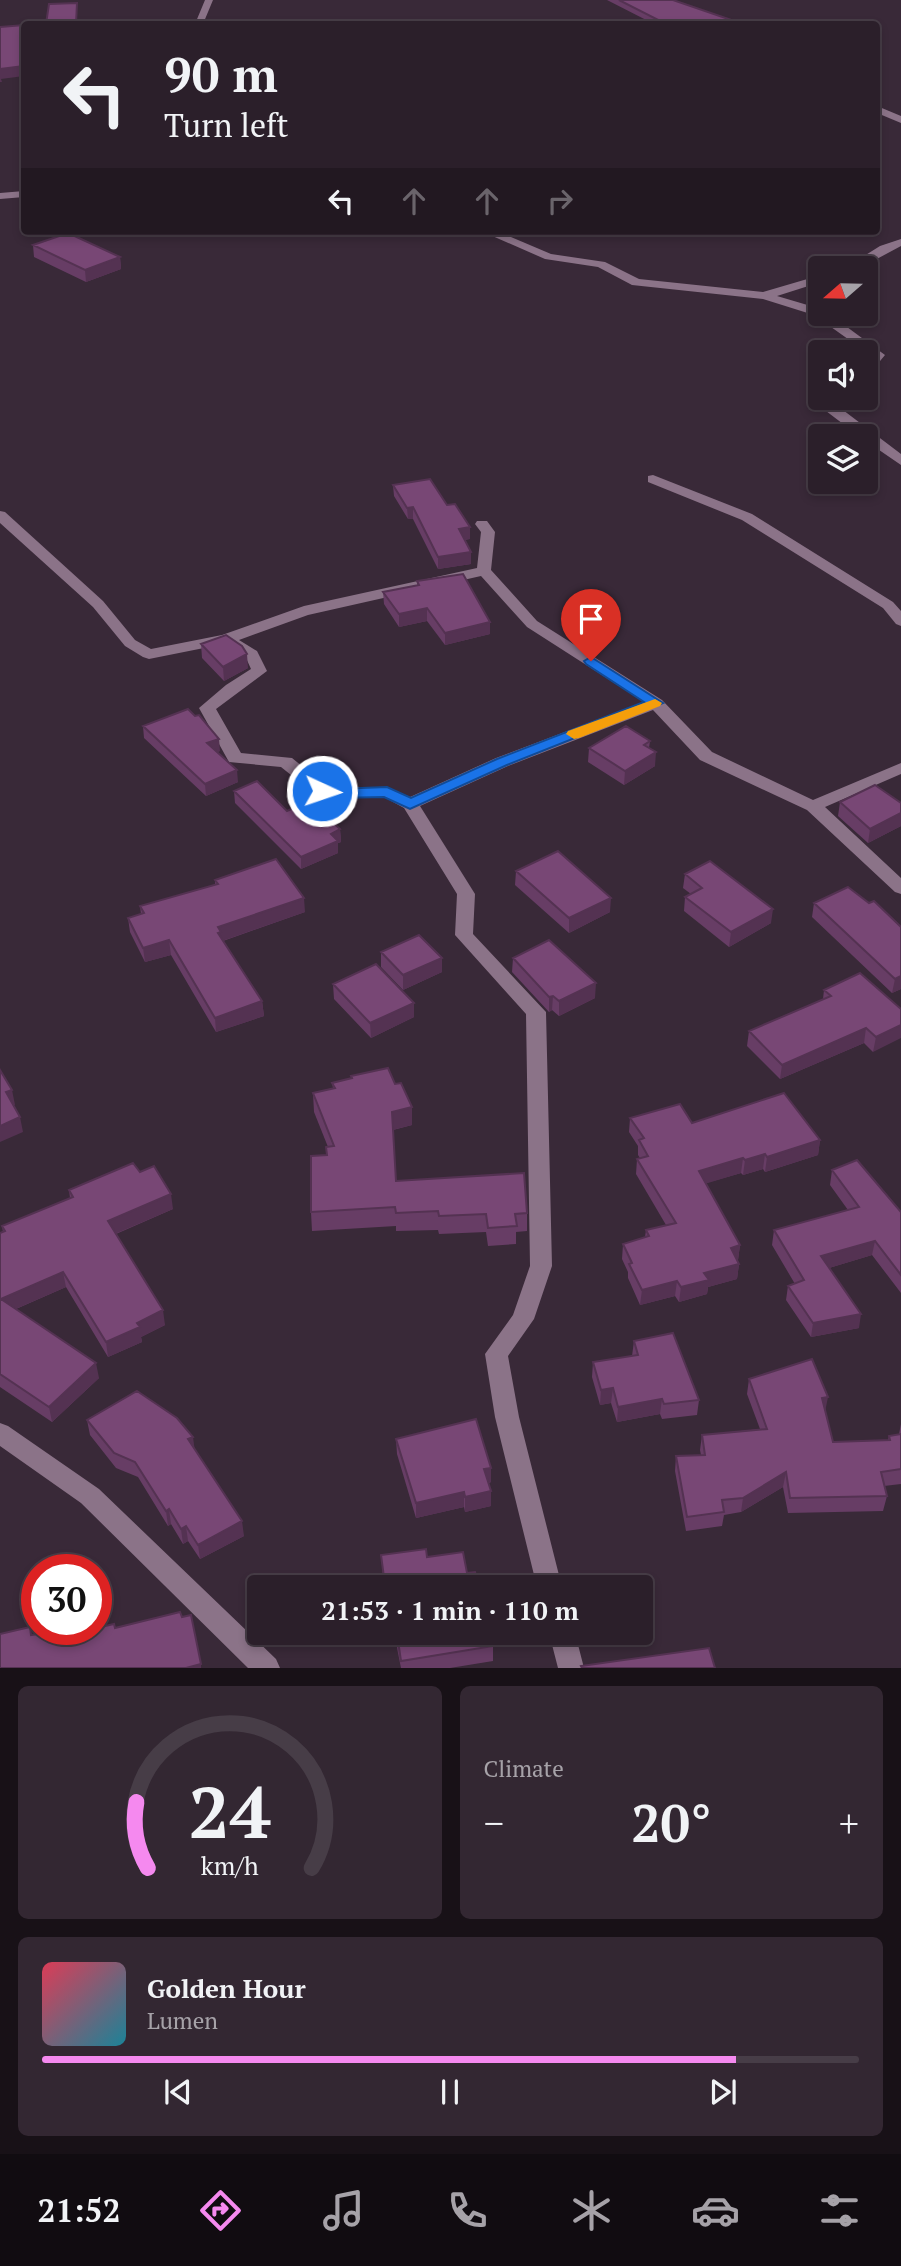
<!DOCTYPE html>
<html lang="en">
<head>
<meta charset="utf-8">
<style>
  :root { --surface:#2b1f2a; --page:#332732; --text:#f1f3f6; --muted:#a6a2a8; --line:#473d47; --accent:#f589ef }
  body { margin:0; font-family:"PT Serif",serif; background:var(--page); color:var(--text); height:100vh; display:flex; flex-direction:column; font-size:26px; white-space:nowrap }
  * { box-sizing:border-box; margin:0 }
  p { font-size:23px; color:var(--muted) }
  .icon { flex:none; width:38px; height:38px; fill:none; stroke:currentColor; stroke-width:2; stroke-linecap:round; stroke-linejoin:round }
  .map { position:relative; height:1668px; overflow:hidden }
  .sheet { display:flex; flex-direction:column; gap:18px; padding:18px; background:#181117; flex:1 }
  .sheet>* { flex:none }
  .guide { position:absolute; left:21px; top:21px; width:859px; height:214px; border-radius:7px; box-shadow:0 4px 10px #0003,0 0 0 2px var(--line); background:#2b1f2a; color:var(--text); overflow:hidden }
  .needle { width:46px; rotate:250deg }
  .controls { position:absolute; left:808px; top:256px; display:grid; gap:14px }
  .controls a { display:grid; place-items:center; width:70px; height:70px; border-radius:7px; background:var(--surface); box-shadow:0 4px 10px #0003,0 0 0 2px var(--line); font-size:35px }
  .speed { position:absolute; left:21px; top:1554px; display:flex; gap:14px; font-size:35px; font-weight:700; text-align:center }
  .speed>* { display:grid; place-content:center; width:91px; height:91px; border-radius:50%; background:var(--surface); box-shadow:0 4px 10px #0003,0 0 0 2px var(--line); line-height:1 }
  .speed .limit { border:10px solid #d22; background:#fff; color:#111 }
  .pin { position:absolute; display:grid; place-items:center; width:60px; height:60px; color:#fff; margin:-72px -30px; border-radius:50% 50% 50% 0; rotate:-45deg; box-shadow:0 0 7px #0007 }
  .pin .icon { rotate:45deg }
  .me { position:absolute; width:77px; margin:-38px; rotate:93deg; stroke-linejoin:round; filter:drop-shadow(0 0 5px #0008) }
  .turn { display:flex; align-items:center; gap:24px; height:147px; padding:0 28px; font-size:32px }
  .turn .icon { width:91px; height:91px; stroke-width:2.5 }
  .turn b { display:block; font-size:49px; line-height:60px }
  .lanes { display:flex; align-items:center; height:66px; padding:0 28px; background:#0003; justify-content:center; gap:35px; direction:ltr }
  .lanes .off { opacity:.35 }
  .big { font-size:52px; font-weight:600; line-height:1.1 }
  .sheet .card { flex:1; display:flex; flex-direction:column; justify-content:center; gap:10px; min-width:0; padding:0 24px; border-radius:10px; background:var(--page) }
  .sheet .dial { align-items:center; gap:0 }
  .dial svg { height:182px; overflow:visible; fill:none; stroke:var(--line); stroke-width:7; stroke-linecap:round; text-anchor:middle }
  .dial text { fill:var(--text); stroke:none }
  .song { display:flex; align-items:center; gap:21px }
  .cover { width:84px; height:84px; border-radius:10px; background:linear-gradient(135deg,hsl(350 70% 55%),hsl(190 70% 35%)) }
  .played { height:7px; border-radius:4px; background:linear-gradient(90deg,var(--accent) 85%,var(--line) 85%) }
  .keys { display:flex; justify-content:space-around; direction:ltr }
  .heat { display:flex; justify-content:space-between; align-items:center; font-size:38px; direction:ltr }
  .sheet .tiles { flex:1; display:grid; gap:18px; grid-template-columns:1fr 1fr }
  .card:last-child { grid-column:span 2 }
  .trip { position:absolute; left:247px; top:1575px; width:406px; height:70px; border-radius:7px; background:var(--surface); box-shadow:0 4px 10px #0003,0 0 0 2px var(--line); font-weight:600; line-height:70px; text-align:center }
  .tab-bar { display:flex; height:112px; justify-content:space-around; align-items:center; background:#110c11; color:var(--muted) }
  .tab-bar .icon { width:49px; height:49px }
  .tab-bar .selected { color:var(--accent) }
  .tab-bar b { font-size:32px; color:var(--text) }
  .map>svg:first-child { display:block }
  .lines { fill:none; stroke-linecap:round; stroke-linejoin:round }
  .minor { fill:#8b7388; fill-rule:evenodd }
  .wall { fill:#673d65 }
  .shaded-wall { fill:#543252 }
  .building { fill:#784775; stroke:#543252; stroke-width:2 }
  .route { fill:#1a73e8; stroke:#114b97; stroke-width:2 }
  .slow { fill:#f59e0b }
</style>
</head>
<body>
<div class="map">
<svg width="901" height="1668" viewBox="0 0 901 1668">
  <rect width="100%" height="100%" fill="#392938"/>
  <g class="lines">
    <path class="minor" d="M205,0H213L203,24H195Z
      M877,106L901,116V123L877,113Z
      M24,191V197L0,199V193Z
      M481,231H497L551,254L605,262L639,279L763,292L821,275V282L777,296L821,309V313H828L885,355L871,372L866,373V361L872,356L814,315L763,299L632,285L598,267L545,259Z
      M901,239V246L860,268H845L880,246Z
      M834,397H847L839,407L901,454V465L866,441V436H859L826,411L824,408Z
      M653,475L752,514L893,602L901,611V626L896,624L883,608L742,520L648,482V476Z
      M0,511L5,512L103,601L135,640L151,649L222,635L304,606L477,568L481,532L475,524L477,521H487L495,532L491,570L537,621L662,700L712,752L813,800L901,763V774L825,807L901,878V894L895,892L807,810L700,760L653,710L508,766L420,806L475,894L473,934L546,1012L552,1266L534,1319L508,1356L519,1417L562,1587H537L495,1417L485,1354L513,1315L530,1266L526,1014L455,935L457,894L404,808L384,797L335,799L316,795L281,767L229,762L199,708L226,685L251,669L246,658L224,644L149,659L143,657L125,646L93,607L0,523ZM481,576L527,627L644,702L496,758L410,797L387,787H328L292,758L241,753L216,709L267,671L257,651L239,640L308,615Z
      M0,1423L8,1426L99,1489L276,1659L280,1668H248L81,1503L0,1446Z
      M549,1633H575L584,1668H558Z"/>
  </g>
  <path class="wall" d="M607,0H673L743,24H654Z
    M33,245L120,257L121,269L86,282L34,257Z
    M393,485L447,505L470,527V539L464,540L471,564L438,569L413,519H408L394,496Z
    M417,581L490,622V634L445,645L427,621L399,627L384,604L383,592L417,585Z
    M201,644L248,668L224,681L202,658Z
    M143,726L220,751L217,752L238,782L206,796L144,738Z
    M650,741L649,748L655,766L624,785L588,762L589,748Z
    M234,791L287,811L311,815L340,829L341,842L338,843V853L301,869L235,803Z
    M840,802L901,803V826L868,843L838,816Z
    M516,871L610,912L569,933L515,885Z
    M685,874L771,923L729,947L684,911L685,897L691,894L683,888Z
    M215,880L305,912L223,941L262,1001L264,1016L216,1032L171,955L145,962L130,932L128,918L141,914L140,906L215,885Z
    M848,887L901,989L892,993L812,917L814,903Z
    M381,952L442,972L403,990L381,967Z
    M513,958L595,998L559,1016L552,1010L549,1012L512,972Z
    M333,984L414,1003V1017L371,1038L334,999Z
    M824,990L901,1009L873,1052L864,1043L780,1079L747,1046L749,1031L823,999Z
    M351,1076L395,1084L412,1107V1125L393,1130L396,1181L527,1213V1231L516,1232V1244L488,1246L486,1232L439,1234L438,1230L396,1231V1226L312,1231L311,1212L328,1147L314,1112L313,1093L333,1088L332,1083L351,1079Z
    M630,1118L692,1123L820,1140L818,1155L765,1172L763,1169L743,1175L741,1173L706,1183L740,1245L738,1260H737L739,1264L737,1279L708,1287L707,1294L679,1302L675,1296L640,1305L628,1278V1272L622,1259L623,1244L645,1237L646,1230L666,1225L636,1174L637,1159L640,1158L638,1155V1146L629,1132Z
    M832,1170L901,1212V1293L872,1255L829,1268L859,1328L811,1337L786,1300L788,1286L795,1284L772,1245L774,1230L848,1210L830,1185Z
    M140,1172L173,1209L116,1234L165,1325L141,1337L142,1342L108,1357L66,1287L16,1309L99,1378L52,1422L0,1387V1233L3,1232L2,1226L70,1198L69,1190Z
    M634,1341L699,1400L697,1415L662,1419L660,1414L617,1422L611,1403L600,1405L592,1377L593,1362L632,1356Z
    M749,1379L825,1412L833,1442L888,1440L889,1436L899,1434L901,1424V1484L884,1486L887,1496L883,1511L788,1513L783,1487L741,1512L724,1515L722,1526L686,1531L675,1471L676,1456L701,1455L700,1450L702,1435L760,1429L747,1394Z
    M87,1420L194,1449L244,1536L200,1559L188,1541L183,1544L171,1524L168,1526L138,1477L116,1468L90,1435Z
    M396,1439L491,1482L489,1483L491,1506L465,1512L464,1507L416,1518L397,1454Z
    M381,1555L427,1557L467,1573L479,1587H384Z
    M397,1634L493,1646V1661L450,1668H401L397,1648Z"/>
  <path class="shaded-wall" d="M24,66V76L1,79L2,82H0V69Z
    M120,257L121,269L86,282L85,270Z
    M413,507V519H408L407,508Z
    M470,527V539L459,540V529Z
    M471,552V564L438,569V557Z
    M427,608V621L399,627V614Z
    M490,622V634L445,645V633Z
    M247,654L248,668L224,681L223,667Z
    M219,739L220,751L208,755L207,743Z
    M656,752L655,766L624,785L625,771Z
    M237,770L238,782L206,796L205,784Z
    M901,813V826L868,843L870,829Z
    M340,829L341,842L338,843V853L301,869V857L331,834Z
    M304,898L305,912L222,941L219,947L218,927Z
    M611,898L610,912L569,933V918Z
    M773,909L771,923L729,947L731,932Z
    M169,940L171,955L145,962L143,948Z
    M442,958V972L403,990V975Z
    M901,976V989L892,993L895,979Z
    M596,983L595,998L559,1016V1001Z
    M553,996L552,1010L549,1012V997Z
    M262,1001L264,1016L216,1032L215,1018Z
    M414,1003V1017L371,1038L370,1023Z
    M901,1025V1038L873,1052L876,1037Z
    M866,1028L864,1043L780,1079L782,1065Z
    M12,1090L15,1105L9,1106L6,1092Z
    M412,1107V1125L392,1130V1112Z
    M20,1117L23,1132L0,1142V1126Z
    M820,1140L818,1155L765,1172L767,1157Z
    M765,1154L763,1169L743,1175L745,1160Z
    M743,1158L741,1173L698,1186L699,1171Z
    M171,1194L173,1209L110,1236L108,1221Z
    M875,1241L872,1255L819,1271L821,1256Z
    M740,1245L738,1260L729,1263L731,1248Z
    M739,1264L737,1279L708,1287L707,1294L679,1302L681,1287L704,1273Z
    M63,1272L66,1287L4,1314L1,1299Z
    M677,1281L675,1296L640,1305L642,1290Z
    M163,1310L165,1325L141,1337L142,1342L108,1357L106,1342L137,1323Z
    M861,1314L859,1328L811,1337L813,1323Z
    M96,1363L99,1378L52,1422L49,1407Z
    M613,1388L611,1403L600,1405L601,1390Z
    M828,1397L825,1412L822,1398Z
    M662,1399L660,1414L617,1422L618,1407Z
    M193,1437L195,1452L188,1439Z
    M491,1468V1482L484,1484V1469Z
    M786,1472L783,1487L741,1512L743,1498Z
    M491,1491V1506L465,1512V1497Z
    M464,1492V1507L416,1518V1503Z
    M169,1509L171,1524L168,1526L166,1511Z
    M242,1521L244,1536L200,1559L198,1545Z
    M186,1526L188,1541L183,1544L181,1529Z
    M201,1664V1668H186Z"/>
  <path class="building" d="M619,0H673L743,24H666Z
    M77,3L76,24H36H46L49,4Z
    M24,25V66L0,69V27Z
    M68,233L120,257L85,270L33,245Z
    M430,479L447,505L455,504L470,527L459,529L471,552L438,557L413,507L407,508L393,485Z
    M463,574L490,622L445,633L427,608L399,614L383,592L419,585L417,581Z
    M226,635L242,646L247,654L223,667L201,644Z
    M188,709L195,716L199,715L219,739L207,743L237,770L205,784L143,726Z
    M626,726L650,741L644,745L656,752L625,771L589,748Z
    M257,781L287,811L300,805L311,815L320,811L340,829L331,834L338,841L301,857L234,791Z
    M875,785L901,803V813L870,829L840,802Z
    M558,851L611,898L569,918L516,871Z
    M276,859L304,898L218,927L221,932L218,933L262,1001L215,1018L169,940L143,948L128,918L144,913L140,906L218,884L215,880Z
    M710,861L773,909L731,932L685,897L702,888L685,874Z
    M848,887L869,903L874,901L901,927V976L895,979L814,903Z
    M419,935L442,958L403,975L381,952Z
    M549,940L596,983L559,1001L553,996L549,997L513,958Z
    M376,964L414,1003L370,1023L333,984Z
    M860,973L901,1009V1025L876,1037L866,1028L782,1065L749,1031L831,996L824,990Z
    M388,1068L395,1084L401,1083L412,1107L392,1112L396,1181L524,1173L527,1213L515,1214L517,1226L488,1228L486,1214L439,1216L438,1211L396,1213L395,1207L311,1212V1156L327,1155L326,1147L334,1146L313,1093L335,1088L332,1083L352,1078L351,1076Z
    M0,1070L12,1090L6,1092L20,1117L0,1126Z
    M784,1093L820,1140L767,1157L765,1154L745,1160L743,1158L699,1171L740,1245L731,1248L739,1264L704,1273L709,1280L681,1287L677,1281L642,1290L629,1264L632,1263L623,1244L649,1236L646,1230L676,1223L637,1159L648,1156L639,1140L644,1138L630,1118L680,1104L692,1123Z
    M857,1160L901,1212V1275L875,1241L821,1256L861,1314L813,1323L788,1286L804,1280L774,1230L859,1207L832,1170Z
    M133,1163L140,1172L154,1166L171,1194L108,1221L163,1310L137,1323L140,1327L106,1342L63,1272L1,1299L96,1363L49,1407L0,1374V1233L5,1231L2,1226L73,1197L69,1190Z
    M673,1333L699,1400L664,1404L662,1399L618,1407L613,1388L601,1390L593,1362L638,1355L634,1341Z
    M812,1359L828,1397L822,1398L833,1442L890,1440L889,1436L901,1434V1469L881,1472L887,1496L790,1498L786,1472L743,1498L722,1500L724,1512L687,1517L676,1456L705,1455L702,1435L767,1429L749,1379Z
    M137,1391L177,1418L193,1437L188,1439L242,1521L198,1545L186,1526L181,1529L169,1509L166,1511L135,1462L114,1453L87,1420Z
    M476,1419L491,1468L484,1469L491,1491L465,1497L464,1492L416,1503L396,1439Z
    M426,1549L427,1557L463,1552L467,1573L475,1572L479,1587H398L397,1583L385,1585L381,1555Z
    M180,1612L182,1617L191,1615L201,1664L186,1668H0V1634L30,1627L31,1635L45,1633L46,1640L90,1629H96V1628L114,1624L115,1628Z
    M404,1633H490L493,1646L401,1661L397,1634Z
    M709,1648L715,1668H582L581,1666Z"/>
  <path class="route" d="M591,657L663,703L507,765L410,809L384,797L335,798L316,794L314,791L322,786L335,789L387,787L411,798L497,759L644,702L586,664L584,661Z"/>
  <path class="slow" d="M655,699L662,703L660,706L579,738L574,739L566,734L568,731Z"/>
</svg>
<div class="controls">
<a><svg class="needle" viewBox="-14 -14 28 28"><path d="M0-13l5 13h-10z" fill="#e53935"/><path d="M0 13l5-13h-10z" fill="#a6a2a8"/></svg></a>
<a><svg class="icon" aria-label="sound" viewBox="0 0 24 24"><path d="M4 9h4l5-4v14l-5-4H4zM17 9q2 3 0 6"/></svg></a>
<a><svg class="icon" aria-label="layers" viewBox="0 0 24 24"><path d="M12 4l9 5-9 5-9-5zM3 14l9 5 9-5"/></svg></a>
</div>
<div class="speed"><div class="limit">30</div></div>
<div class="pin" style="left:591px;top:661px;background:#d93025"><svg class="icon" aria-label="arrive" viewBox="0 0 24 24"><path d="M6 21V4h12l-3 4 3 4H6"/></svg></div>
<svg class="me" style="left:322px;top:791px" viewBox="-20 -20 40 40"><circle r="17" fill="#1a73e8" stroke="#fff" stroke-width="3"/><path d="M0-11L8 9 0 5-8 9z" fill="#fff"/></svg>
<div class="trip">21:53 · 1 min · 110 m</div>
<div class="guide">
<div class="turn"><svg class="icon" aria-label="left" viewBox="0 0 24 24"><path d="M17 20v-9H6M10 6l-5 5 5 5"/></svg><div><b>90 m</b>Turn left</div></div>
<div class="lanes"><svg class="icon" aria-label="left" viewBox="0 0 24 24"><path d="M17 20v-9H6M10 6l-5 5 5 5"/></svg><svg class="icon off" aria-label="ahead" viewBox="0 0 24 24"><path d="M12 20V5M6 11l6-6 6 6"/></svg><svg class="icon off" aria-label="ahead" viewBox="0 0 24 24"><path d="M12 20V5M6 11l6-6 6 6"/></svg><svg class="icon off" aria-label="right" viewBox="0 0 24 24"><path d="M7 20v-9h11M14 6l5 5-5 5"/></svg></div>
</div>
</div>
<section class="sheet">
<div class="tiles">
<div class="card dial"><svg viewBox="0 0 100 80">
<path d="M14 69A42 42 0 1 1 86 69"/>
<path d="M14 69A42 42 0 0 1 9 40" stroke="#f589ef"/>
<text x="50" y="56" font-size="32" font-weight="700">24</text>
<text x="50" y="72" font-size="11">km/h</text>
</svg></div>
<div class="card"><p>Climate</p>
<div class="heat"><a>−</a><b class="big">20°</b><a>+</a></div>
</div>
<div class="card">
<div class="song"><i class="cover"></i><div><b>Golden Hour</b><p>Lumen</p></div></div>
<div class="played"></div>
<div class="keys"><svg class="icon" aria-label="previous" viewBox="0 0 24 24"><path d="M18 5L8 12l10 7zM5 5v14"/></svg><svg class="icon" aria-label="pause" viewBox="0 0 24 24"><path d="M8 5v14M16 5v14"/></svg><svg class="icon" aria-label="next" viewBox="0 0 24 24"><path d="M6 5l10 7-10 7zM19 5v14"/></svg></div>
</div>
</div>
</section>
<nav class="tab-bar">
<b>21:52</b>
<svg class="icon selected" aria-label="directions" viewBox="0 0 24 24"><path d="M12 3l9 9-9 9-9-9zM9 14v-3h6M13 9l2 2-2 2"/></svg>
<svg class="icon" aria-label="music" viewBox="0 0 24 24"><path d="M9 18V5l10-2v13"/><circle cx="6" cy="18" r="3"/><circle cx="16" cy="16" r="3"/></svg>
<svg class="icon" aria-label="phone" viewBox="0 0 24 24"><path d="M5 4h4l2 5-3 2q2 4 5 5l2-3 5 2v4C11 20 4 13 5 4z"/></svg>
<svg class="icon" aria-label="climate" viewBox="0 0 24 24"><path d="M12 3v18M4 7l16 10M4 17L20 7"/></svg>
<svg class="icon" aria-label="car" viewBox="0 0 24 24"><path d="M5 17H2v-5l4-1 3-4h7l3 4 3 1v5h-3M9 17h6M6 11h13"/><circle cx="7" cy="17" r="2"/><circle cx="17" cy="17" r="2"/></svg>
<svg class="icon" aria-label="filters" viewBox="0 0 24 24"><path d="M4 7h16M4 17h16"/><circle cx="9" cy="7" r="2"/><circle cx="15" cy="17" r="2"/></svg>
</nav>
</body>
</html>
